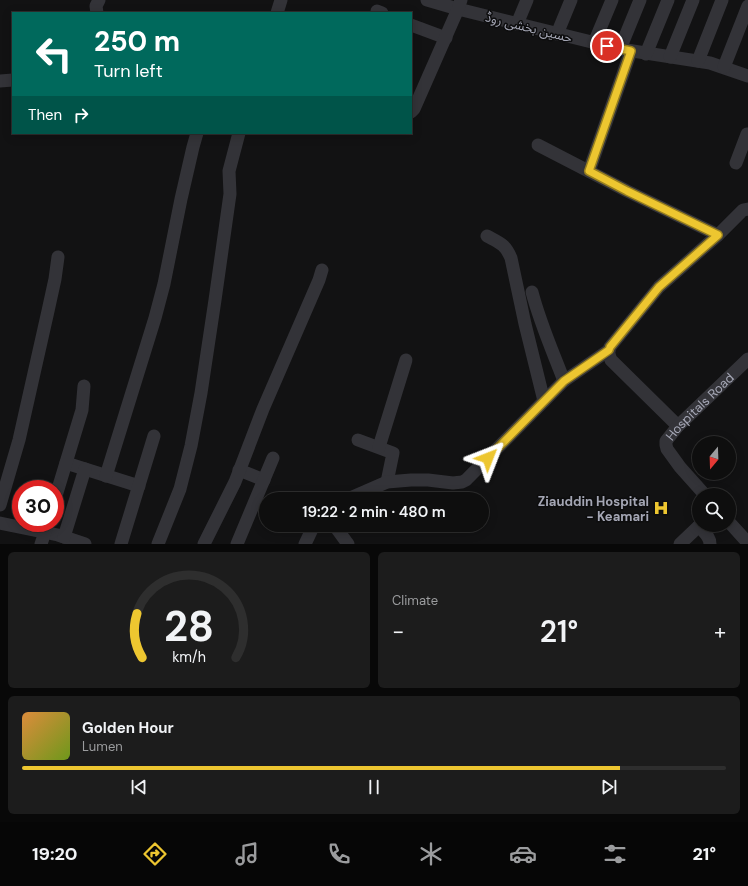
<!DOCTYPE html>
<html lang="en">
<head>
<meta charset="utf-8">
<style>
  :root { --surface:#0e0e0e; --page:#1c1c1c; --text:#f1f3f6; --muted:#9b9c9e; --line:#2e2e2e; --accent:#edc630 }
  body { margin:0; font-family:"DM Sans","Noto Sans Arabic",sans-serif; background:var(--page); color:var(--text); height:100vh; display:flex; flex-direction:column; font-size:15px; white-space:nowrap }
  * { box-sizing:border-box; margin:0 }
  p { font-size:13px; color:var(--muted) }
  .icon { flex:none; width:22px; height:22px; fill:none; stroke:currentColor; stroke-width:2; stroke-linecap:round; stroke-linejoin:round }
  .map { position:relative; height:544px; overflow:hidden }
  .sheet { display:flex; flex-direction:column; gap:8px; padding:8px; background:#080808; flex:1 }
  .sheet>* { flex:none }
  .guide { position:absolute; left:12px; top:12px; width:400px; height:122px; border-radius:0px; box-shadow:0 2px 10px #0003,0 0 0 1px var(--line); background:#00695c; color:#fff; overflow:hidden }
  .needle { width:26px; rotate:199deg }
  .controls { position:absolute; left:692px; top:436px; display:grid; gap:8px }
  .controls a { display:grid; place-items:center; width:44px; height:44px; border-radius:50%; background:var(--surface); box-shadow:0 2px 10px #0003,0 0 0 1px var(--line); font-size:20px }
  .speed { position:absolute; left:12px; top:480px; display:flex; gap:8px; font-size:20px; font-weight:700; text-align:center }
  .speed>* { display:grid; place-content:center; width:52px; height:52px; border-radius:50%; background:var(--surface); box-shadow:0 2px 10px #0003,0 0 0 1px var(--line); line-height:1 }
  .speed .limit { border:6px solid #d22; background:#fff; color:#111 }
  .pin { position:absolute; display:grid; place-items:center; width:34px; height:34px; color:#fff; margin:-17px; border:2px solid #fff; border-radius:50%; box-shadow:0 1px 4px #0007 }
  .me { position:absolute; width:44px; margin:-22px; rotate:45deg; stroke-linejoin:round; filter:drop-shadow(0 0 3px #0008) }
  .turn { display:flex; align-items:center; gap:14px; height:84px; padding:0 16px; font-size:18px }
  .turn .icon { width:52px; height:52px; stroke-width:2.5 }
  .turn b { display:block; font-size:28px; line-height:34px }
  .then { display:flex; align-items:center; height:38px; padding:0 16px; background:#0003; gap:8px; font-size:15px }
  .big { font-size:30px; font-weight:600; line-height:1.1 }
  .sheet .widget { flex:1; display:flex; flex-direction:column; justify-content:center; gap:6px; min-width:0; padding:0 14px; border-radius:6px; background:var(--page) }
  .sheet .dial { align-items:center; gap:0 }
  .dial svg { height:104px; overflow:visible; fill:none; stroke:var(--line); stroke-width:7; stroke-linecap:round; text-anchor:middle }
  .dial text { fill:var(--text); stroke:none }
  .song { display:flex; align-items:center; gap:12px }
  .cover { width:48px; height:48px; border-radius:6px; background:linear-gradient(135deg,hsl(30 70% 55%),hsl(80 70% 35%)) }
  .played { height:4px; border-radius:2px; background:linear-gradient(90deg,var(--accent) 85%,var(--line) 85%) }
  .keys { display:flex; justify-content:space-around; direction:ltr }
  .heat { display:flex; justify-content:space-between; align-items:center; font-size:22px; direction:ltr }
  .sheet .tiles { flex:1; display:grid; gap:8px; grid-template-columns:1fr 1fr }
  .widget:last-child { grid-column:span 2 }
  .trip { position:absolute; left:259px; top:492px; width:230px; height:40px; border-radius:20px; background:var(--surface); box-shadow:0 2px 10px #0003,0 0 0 1px var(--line); font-weight:600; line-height:40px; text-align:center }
  .tabs { display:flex; height:64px; justify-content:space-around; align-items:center; background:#060606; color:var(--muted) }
  .tabs .icon { width:28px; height:28px }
  .tabs .current { color:var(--accent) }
  .tabs b { font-size:18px; color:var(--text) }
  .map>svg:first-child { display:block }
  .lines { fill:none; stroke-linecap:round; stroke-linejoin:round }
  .minor { stroke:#333338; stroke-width:13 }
  .route-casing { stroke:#9a811f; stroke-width:10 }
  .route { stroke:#edc630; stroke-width:7 }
  .labels { text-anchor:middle; stroke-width:3; stroke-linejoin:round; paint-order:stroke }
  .street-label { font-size:13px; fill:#a4a6b4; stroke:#0d0d0e }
  .poi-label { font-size:13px; font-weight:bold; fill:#a4a6b4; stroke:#0d0d0e; text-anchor:end }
</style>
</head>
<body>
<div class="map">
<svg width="748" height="544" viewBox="0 0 748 544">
  <rect width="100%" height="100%" fill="#121213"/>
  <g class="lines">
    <g class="minor">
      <path d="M427,0L458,9L620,49L710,63L748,76"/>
      <path d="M377,11L382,13"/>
      <path d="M97,13L96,6L99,0"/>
      <path d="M277,13L281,0"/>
      <path d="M517,24L527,0"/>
      <path d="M411,25L446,38"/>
      <path d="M557,34L571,0"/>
      <path d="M594,43L612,0"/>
      <path d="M620,49L640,0"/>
      <path d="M646,54L668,0"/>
      <path d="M670,57L693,0"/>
      <path d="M698,61L722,0"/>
      <path d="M724,67L748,6"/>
      <path d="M0,81L13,80"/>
      <path d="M411,112L414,109L458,9L461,0"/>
      <path d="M538,145L627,191L718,235"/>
      <path d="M736,163L747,134L748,135"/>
      <path d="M589,171L631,51"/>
      <path d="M487,236C500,243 505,244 511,258L525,324L544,401"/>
      <path d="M532,292C540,323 553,352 564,381"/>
      <path d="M678,426L611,360C609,355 608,352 610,347L659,287L718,235L743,210L748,209"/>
      <path d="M358,440L393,453L387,482"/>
      <path d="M379,447L406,360"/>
      <path d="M66,463L139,486"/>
      <path d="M239,470L264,480"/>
      <path d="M106,476L155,318L164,284L181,199L193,147L197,133"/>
      <path id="s1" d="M705,495L680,467L667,449L666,445V441L678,426L748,359"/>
      <path d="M55,499L82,410L84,386"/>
      <path d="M348,499L387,482L411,480H428L453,483L462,482L466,480L564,381L609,350"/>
      <path d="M0,505L19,440L48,311L55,279L58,257"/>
      <path d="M729,522L748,543"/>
      <path d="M0,523L58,535L85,544"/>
      <path d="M333,525L337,529L348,544"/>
      <path d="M699,526C703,532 710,536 710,544"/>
      <path d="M64,537L85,469"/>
      <path d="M41,544L48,523"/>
      <path d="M121,544L154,436"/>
      <path d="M158,544L180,489L191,446L201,393L215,300L230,194L229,171L239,133"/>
      <path d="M204,544L235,482L263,409L319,280L322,270"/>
      <path d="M237,544L273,458"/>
      <path d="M305,544L314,525"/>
      <path d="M680,544L700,525"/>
    </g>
  </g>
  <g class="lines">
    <g class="route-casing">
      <path id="route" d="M488,458L564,381L609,350L610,347L659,287L718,235L627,191L589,171L631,51L607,46"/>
    </g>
    <use href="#route" class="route"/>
  </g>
  <defs>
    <g id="hospital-bare" transform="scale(1.2)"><path d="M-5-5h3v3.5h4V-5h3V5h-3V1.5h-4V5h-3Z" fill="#edc630" stroke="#0d0d0e" stroke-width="2.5" paint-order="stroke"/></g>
  </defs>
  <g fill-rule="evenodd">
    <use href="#hospital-bare" x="661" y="508"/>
  </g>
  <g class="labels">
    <g class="street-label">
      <text transform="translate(529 27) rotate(14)" y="5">حسین بخشی روڈ</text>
      <text dy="5" stroke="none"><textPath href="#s1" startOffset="116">Hospitals Road</textPath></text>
    </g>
    <g class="poi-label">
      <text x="649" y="506">Ziauddin Hospital<tspan x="649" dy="15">- Keamari</tspan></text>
    </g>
  </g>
</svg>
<div class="controls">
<a><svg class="needle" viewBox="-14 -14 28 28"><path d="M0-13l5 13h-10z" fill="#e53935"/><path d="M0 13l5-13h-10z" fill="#9b9c9e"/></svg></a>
<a><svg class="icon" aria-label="search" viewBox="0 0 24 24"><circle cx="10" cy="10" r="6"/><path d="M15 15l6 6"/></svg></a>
</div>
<div class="speed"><div class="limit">30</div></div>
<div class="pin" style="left:607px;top:46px;background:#d93025"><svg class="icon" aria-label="arrive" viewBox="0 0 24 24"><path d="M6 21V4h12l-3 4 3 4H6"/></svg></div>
<svg class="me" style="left:488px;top:458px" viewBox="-20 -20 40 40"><path d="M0-17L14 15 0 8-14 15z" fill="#edc630" stroke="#fff" stroke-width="4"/></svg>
<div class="trip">19:22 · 2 min · 480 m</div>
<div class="guide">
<div class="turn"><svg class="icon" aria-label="left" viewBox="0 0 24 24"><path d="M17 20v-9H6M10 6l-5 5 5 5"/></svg><div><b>250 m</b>Turn left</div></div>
<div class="then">Then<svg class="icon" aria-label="right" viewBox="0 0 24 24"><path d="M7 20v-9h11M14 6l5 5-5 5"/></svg></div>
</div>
</div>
<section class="sheet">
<div class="tiles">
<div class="widget dial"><svg viewBox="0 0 100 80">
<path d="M14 69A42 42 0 1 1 86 69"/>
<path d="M14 69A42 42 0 0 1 10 35" stroke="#edc630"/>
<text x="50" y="56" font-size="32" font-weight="700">28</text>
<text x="50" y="72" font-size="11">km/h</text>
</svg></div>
<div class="widget"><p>Climate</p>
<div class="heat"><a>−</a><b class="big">21°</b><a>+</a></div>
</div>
<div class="widget">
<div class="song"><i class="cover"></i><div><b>Golden Hour</b><p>Lumen</p></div></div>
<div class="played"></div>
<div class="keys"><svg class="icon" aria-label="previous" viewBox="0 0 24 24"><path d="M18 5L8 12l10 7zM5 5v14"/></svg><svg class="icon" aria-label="pause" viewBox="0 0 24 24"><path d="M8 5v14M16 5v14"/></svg><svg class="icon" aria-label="next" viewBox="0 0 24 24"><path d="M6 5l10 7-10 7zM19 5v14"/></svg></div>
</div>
</div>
</section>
<nav class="tabs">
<b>19:20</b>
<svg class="icon current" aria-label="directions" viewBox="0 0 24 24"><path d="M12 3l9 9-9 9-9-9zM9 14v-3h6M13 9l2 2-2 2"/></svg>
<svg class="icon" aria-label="music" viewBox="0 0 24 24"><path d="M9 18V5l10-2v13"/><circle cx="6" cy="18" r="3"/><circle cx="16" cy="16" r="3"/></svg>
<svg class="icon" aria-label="phone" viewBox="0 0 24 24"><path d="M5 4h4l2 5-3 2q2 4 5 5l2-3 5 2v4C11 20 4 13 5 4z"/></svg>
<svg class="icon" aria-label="climate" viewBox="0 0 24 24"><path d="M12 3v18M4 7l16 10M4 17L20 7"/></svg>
<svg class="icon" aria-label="car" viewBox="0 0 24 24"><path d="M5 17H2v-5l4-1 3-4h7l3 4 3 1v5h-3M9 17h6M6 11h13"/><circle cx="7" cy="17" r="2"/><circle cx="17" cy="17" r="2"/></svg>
<svg class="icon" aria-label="filters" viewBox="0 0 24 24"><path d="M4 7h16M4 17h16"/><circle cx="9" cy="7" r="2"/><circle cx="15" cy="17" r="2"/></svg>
<b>21°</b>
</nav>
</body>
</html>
